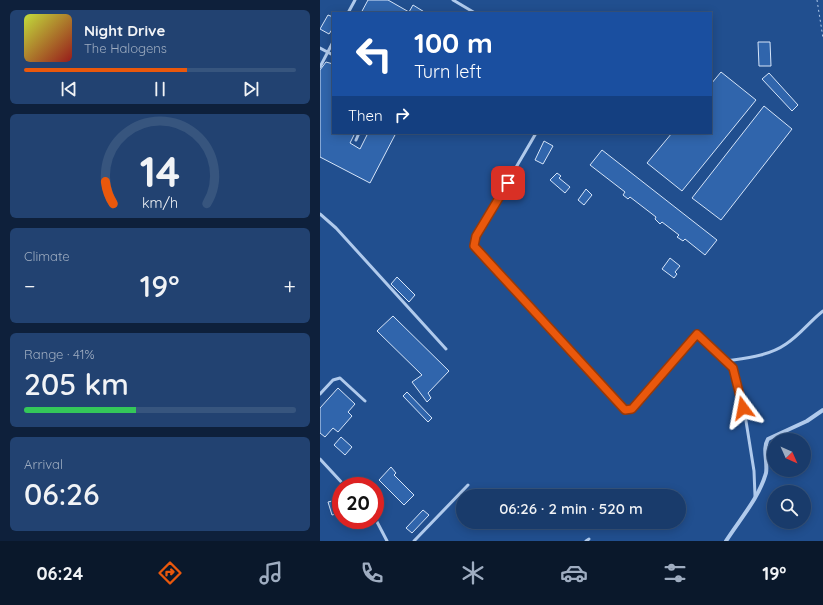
<!DOCTYPE html>
<html lang="en">
<head>
<meta charset="utf-8">
<style>
  :root { --surface:#193b6b; --page:#224271; --text:#f1f3f6; --muted:#9fadc1; --line:#37557e; --accent:#ea580c }
  body { margin:0; font-family:Quicksand,sans-serif; background:var(--page); color:var(--text); height:100vh; display:flex; flex-direction:column; font-size:15px; white-space:nowrap }
  * { box-sizing:border-box; margin:0 }
  p { font-size:13px; color:var(--muted) }
  .icon { flex:none; width:22px; height:22px; fill:none; stroke:currentColor; stroke-width:2; stroke-linecap:round; stroke-linejoin:round }
  .map { position:relative; flex:1; overflow:hidden }
  .sheet { display:flex; flex-direction:column; gap:10px; padding:10px; background:#0e203b; width:320px }
  .sheet>* { flex:none }
  .hud { position:absolute; left:12px; top:12px; width:380px; height:122px; border-radius:0px; box-shadow:0 2px 10px #0003,0 0 0 1px var(--line); background:#1a4fa0; color:#fff; overflow:hidden }
  .needle { width:26px; rotate:135deg }
  .controls { position:absolute; left:447px; top:433px; display:grid; gap:8px }
  .controls a { display:grid; place-items:center; width:44px; height:44px; border-radius:50%; background:var(--surface); box-shadow:0 2px 10px #0003,0 0 0 1px var(--line); font-size:20px }
  .speed { position:absolute; left:12px; top:477px; display:flex; gap:8px; font-size:20px; font-weight:700; text-align:center }
  .speed>* { display:grid; place-content:center; width:52px; height:52px; border-radius:50%; background:var(--surface); box-shadow:0 2px 10px #0003,0 0 0 1px var(--line); line-height:1 }
  .speed .limit { border:6px solid #d22; background:#fff; color:#111 }
  .pin { position:absolute; display:grid; place-items:center; width:34px; height:34px; color:#fff; margin:-17px; border-radius:8px; box-shadow:0 2px 6px #0006 }
  .me { position:absolute; width:44px; margin:-22px; rotate:347deg; stroke-linejoin:round; filter:drop-shadow(0 0 3px #0008) }
  .turn { display:flex; align-items:center; gap:14px; height:84px; padding:0 16px; font-size:18px }
  .turn .icon { width:52px; height:52px; stroke-width:2.5 }
  .turn b { display:block; font-size:28px; line-height:34px }
  .then { display:flex; align-items:center; height:38px; padding:0 16px; background:#0003; gap:8px; font-size:15px }
  .big { font-size:30px; font-weight:600; line-height:1.1 }
  .sheet .widget { flex:1; display:flex; flex-direction:column; justify-content:center; gap:6px; min-width:0; padding:0 14px; border-radius:6px; background:var(--page) }
  .sheet .dial { align-items:center; gap:0 }
  .dial svg { height:104px; overflow:visible; fill:none; stroke:var(--line); stroke-width:7; stroke-linecap:round; text-anchor:middle }
  .dial text { fill:var(--text); stroke:none }
  .song { display:flex; align-items:center; gap:12px }
  .cover { width:48px; height:48px; border-radius:6px; background:linear-gradient(135deg,hsl(70 70% 55%),hsl(0 70% 35%)) }
  .played { height:4px; border-radius:2px; background:linear-gradient(90deg,var(--accent) 60%,var(--line) 60%) }
  .keys { display:flex; justify-content:space-around; direction:ltr }
  .heat { display:flex; justify-content:space-between; align-items:center; font-size:22px; direction:ltr }
  .charge { height:6px; border-radius:3px; background:linear-gradient(90deg,#34c759 41%,var(--line) 0) }
  .trip { position:absolute; left:136px; top:489px; width:230px; height:40px; border-radius:20px; background:var(--surface); box-shadow:0 2px 10px #0003,0 0 0 1px var(--line); font-weight:600; line-height:40px; text-align:center }
  .tabs { display:flex; height:64px; justify-content:space-around; align-items:center; background:#0a182b; color:var(--muted) }
  .tabs .icon { width:28px; height:28px }
  .tabs .on { color:var(--accent) }
  .tabs b { font-size:18px; color:var(--text) }
  main { display:flex; flex:1; min-height:0 }
  .map>svg:first-child { display:block }
  .building { fill:#3065ac; stroke:#d6e5f9 }
  .lines { fill:none; stroke-linecap:round; stroke-linejoin:round }
  .path { stroke:#b0caec; stroke-width:1; stroke-dasharray:2 3; stroke-linecap:butt }
  .lane { stroke:#b0caec; stroke-width:3 }
  .street { stroke:#b0caec; stroke-width:4 }
  .route-casing { stroke:#983908; stroke-width:10 }
  .route { stroke:#ea580c; stroke-width:7 }
</style>
</head>
<body>
<main>
<section class="sheet">
<div class="widget">
<div class="song"><i class="cover"></i><div><b>Night Drive</b><p>The Halogens</p></div></div>
<div class="played"></div>
<div class="keys"><svg class="icon" aria-label="previous" viewBox="0 0 24 24"><path d="M18 5L8 12l10 7zM5 5v14"/></svg><svg class="icon" aria-label="pause" viewBox="0 0 24 24"><path d="M8 5v14M16 5v14"/></svg><svg class="icon" aria-label="next" viewBox="0 0 24 24"><path d="M6 5l10 7-10 7zM19 5v14"/></svg></div>
</div>
<div class="widget dial"><svg viewBox="0 0 100 80">
<path d="M14 69A42 42 0 1 1 86 69"/>
<path d="M14 69A42 42 0 0 1 8 52" stroke="#ea580c"/>
<text x="50" y="56" font-size="32" font-weight="700">14</text>
<text x="50" y="72" font-size="11">km/h</text>
</svg></div>
<div class="widget"><p>Climate</p>
<div class="heat"><a>−</a><b class="big">19°</b><a>+</a></div>
</div>
<div class="widget"><p>Range · 41%</p><b class="big">205 km</b><div class="charge"></div></div>
<div class="widget"><p>Arrival</p><b class="big">06:26</b></div>
</section>
<div class="map">
<svg width="503" height="541" viewBox="0 0 503 541">
  <rect width="100%" height="100%" fill="#214f8f"/>
  <path class="building" d="M48,0H68L89,12L93,5L106,13H41Z
    M8,15L13,17V28L9,34L0,29Z
    M438,42H450L451,66H439Z
    M6,62L13,64V133H35L30,143L40,149L48,133H76L50,183L0,157V70Z
    M401,72L436,100L362,191L327,163L352,133H391V84Z
    M449,73L478,105L472,111L442,79Z
    M444,106L472,129L401,220L372,198Z
    M224,141L233,146L223,164L215,160Z
    M282,150L397,240L385,255L365,239L363,241L357,237L359,235L342,222L340,224L335,219L336,217L310,197L308,199L303,195L305,192L270,165Z
    M237,173L241,176L239,178L250,187L245,193L230,180Z
    M266,189L272,195L264,205L258,200Z
    M350,258L360,266L355,272L357,274L354,278L342,269Z
    M77,277L95,295L89,302L71,284Z
    M73,316L129,371L108,393L111,398L107,402L92,382L102,375L57,331Z
    M18,388L35,404L28,412L32,416L18,432L13,428L5,437L0,433V408Z
    M87,392L112,418L108,422L83,396Z
    M21,437L32,447L25,455L14,445Z
    M71,467L76,473L74,475L94,495L84,505L59,480Z
    M16,500L20,513L12,515L8,502Z
    M103,510L109,515L92,533L86,528Z"/>
  <g class="lines">
    <path class="path" d="M497,0L503,38"/>
    <path class="lane" d="M133,0L155,13
      M28,13L35,0
      M0,48L13,55
      M0,67L13,42
      M216,133C208,148 152,239 154,247L306,411H309L313,407L374,335L377,334L380,335L413,370L426,421L434,471L435,496
      M36,140L39,133
      M0,214L16,228L126,349
      M406,361C426,358 449,356 466,344C480,335 490,321 503,311
      M0,394L13,380L20,378L45,401
      M0,459L25,486
      M55,518L67,541
      M94,541L148,485
      M266,541L269,539"/>
    <path class="street" d="M406,541C420,519 439,498 446,473C448,462 442,449 448,439L487,421L503,410"/>
  </g>
  <g class="lines">
    <g class="route-casing">
      <path id="route" d="M188,183L156,236L154,246L305,410L312,409L377,334L413,368L423,408"/>
    </g>
    <use href="#route" class="route"/>
  </g>
</svg>
<div class="controls">
<a><svg class="needle" viewBox="-14 -14 28 28"><path d="M0-13l5 13h-10z" fill="#e53935"/><path d="M0 13l5-13h-10z" fill="#9fadc1"/></svg></a>
<a><svg class="icon" aria-label="search" viewBox="0 0 24 24"><circle cx="10" cy="10" r="6"/><path d="M15 15l6 6"/></svg></a>
</div>
<div class="speed"><div class="limit">20</div></div>
<div class="pin" style="left:188px;top:183px;background:#d93025"><svg class="icon" aria-label="arrive" viewBox="0 0 24 24"><path d="M6 21V4h12l-3 4 3 4H6"/></svg></div>
<svg class="me" style="left:423px;top:408px" viewBox="-20 -20 40 40"><path d="M0-17L14 15 0 8-14 15z" fill="#ea580c" stroke="#fff" stroke-width="4"/></svg>
<div class="trip">06:26 · 2 min · 520 m</div>
<div class="hud">
<div class="turn"><svg class="icon" aria-label="left" viewBox="0 0 24 24"><path d="M17 20v-9H6M10 6l-5 5 5 5"/></svg><div><b>100 m</b>Turn left</div></div>
<div class="then">Then<svg class="icon" aria-label="right" viewBox="0 0 24 24"><path d="M7 20v-9h11M14 6l5 5-5 5"/></svg></div>
</div>
</div>
</main>
<nav class="tabs">
<b>06:24</b>
<svg class="icon on" aria-label="directions" viewBox="0 0 24 24"><path d="M12 3l9 9-9 9-9-9zM9 14v-3h6M13 9l2 2-2 2"/></svg>
<svg class="icon" aria-label="music" viewBox="0 0 24 24"><path d="M9 18V5l10-2v13"/><circle cx="6" cy="18" r="3"/><circle cx="16" cy="16" r="3"/></svg>
<svg class="icon" aria-label="phone" viewBox="0 0 24 24"><path d="M5 4h4l2 5-3 2q2 4 5 5l2-3 5 2v4C11 20 4 13 5 4z"/></svg>
<svg class="icon" aria-label="climate" viewBox="0 0 24 24"><path d="M12 3v18M4 7l16 10M4 17L20 7"/></svg>
<svg class="icon" aria-label="car" viewBox="0 0 24 24"><path d="M5 17H2v-5l4-1 3-4h7l3 4 3 1v5h-3M9 17h6M6 11h13"/><circle cx="7" cy="17" r="2"/><circle cx="17" cy="17" r="2"/></svg>
<svg class="icon" aria-label="filters" viewBox="0 0 24 24"><path d="M4 7h16M4 17h16"/><circle cx="9" cy="7" r="2"/><circle cx="15" cy="17" r="2"/></svg>
<b>19°</b>
</nav>
</body>
</html>
